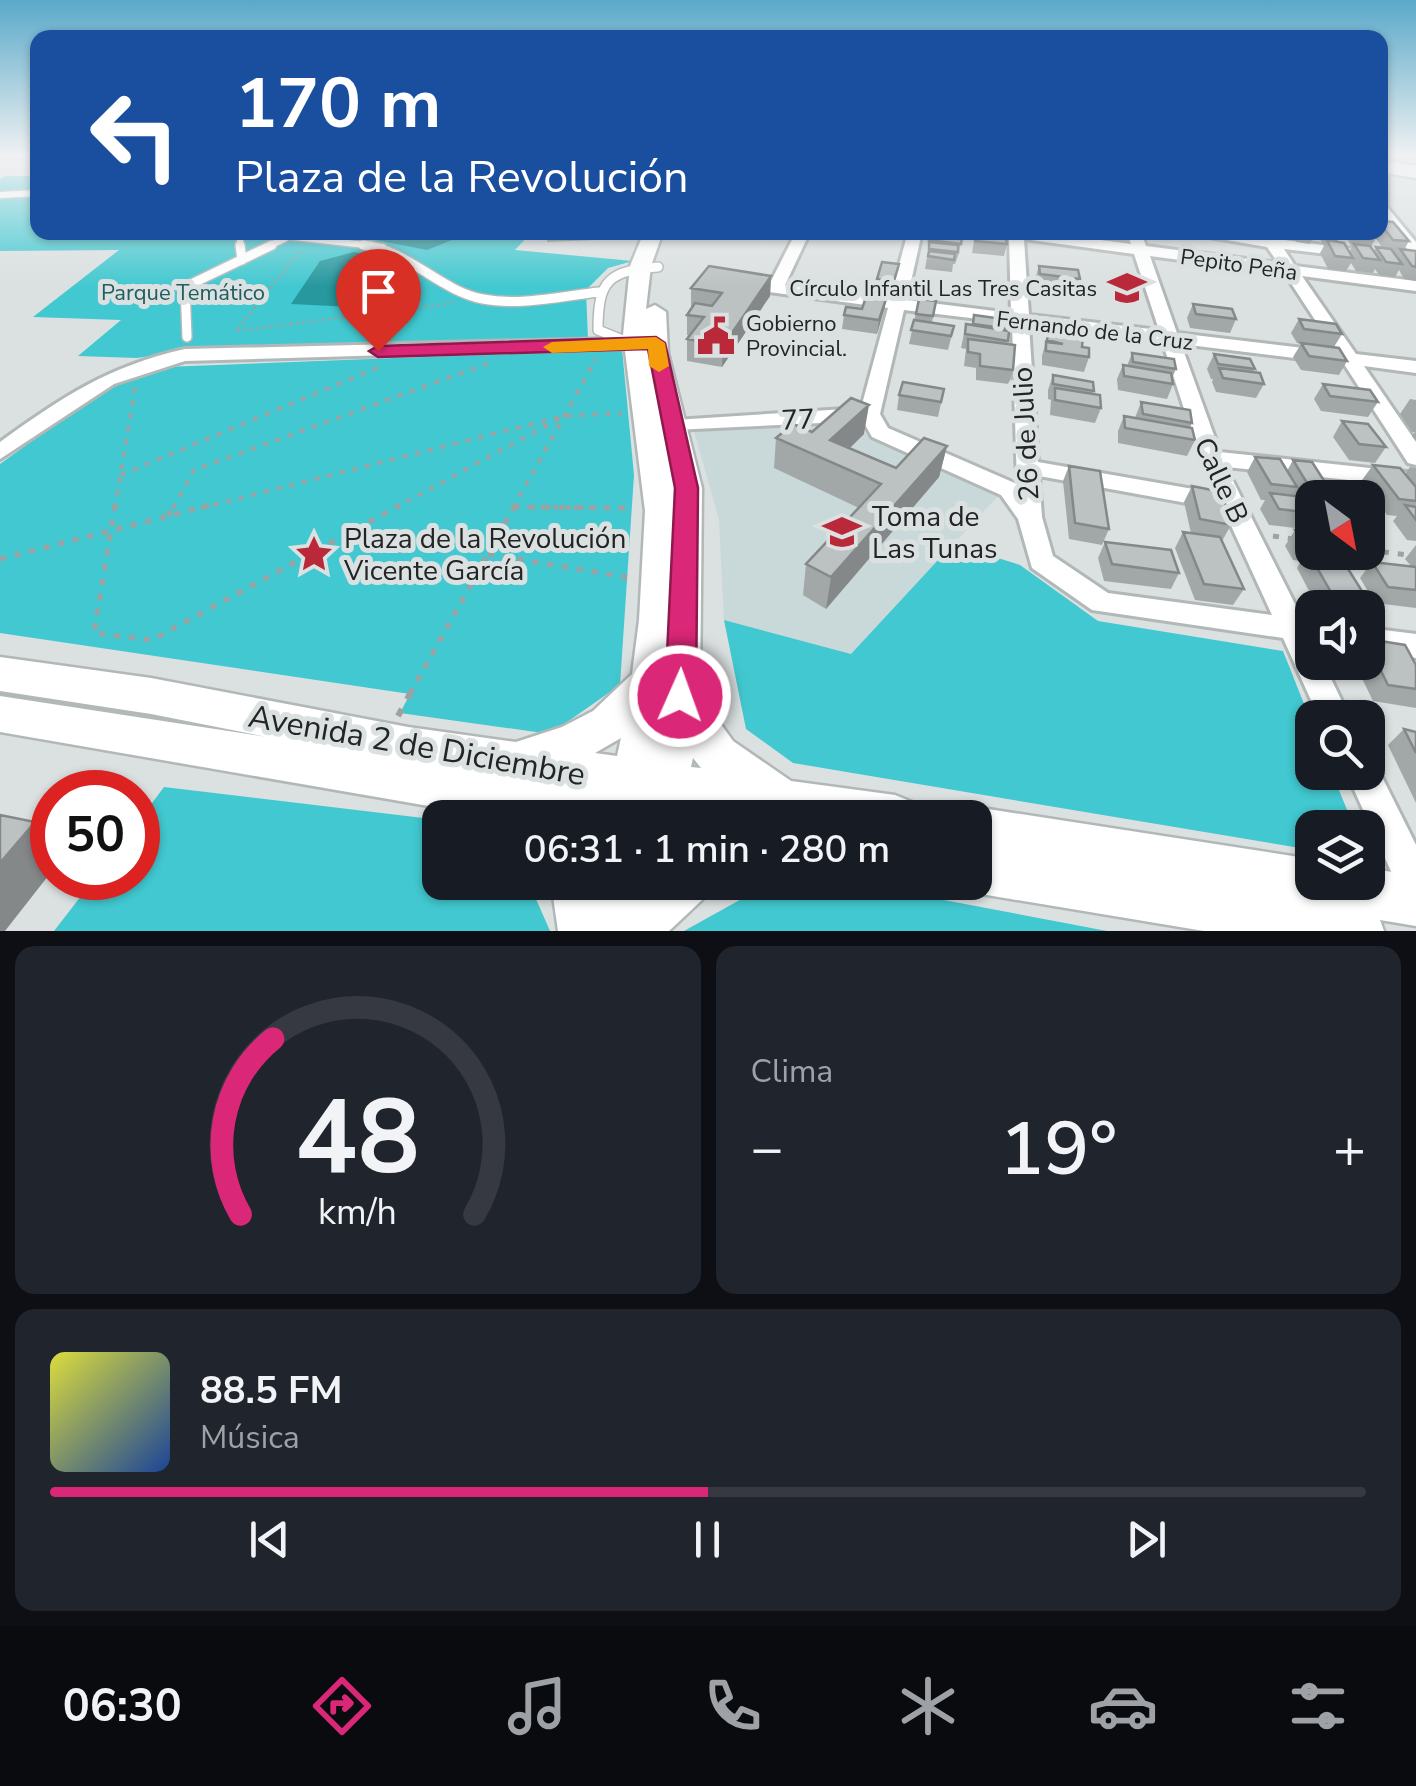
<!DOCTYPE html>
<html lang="es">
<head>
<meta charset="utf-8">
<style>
  :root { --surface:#171b24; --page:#20242c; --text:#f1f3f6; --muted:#9ea1a6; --line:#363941; --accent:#db2777 }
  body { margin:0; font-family:"Nunito Sans",sans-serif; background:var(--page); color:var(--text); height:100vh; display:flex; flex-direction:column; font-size:38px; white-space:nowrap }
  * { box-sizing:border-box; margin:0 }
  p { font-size:32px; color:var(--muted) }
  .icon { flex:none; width:55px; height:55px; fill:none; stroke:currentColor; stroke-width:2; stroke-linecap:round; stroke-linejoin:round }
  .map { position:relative; height:931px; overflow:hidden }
  .drawer { display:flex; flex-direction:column; gap:15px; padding:15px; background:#0d0f14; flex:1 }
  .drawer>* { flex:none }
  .guide { position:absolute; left:30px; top:30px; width:1358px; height:210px; border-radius:20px; box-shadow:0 2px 8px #0004; background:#1a4fa0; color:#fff; overflow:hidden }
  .needle { width:65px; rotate:148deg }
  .tools { position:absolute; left:1295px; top:480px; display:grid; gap:20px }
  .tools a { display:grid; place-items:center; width:90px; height:90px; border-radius:20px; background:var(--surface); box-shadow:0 2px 8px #0004; font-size:50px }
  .speed { position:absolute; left:30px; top:770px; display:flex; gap:20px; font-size:50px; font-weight:700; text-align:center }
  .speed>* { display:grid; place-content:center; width:130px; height:130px; border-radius:50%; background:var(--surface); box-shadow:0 2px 8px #0004; line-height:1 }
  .speed .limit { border:15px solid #d22; background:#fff; color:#111 }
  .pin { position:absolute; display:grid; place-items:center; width:85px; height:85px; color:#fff; margin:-102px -42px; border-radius:50% 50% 50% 0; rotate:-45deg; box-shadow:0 0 10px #0007 }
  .pin .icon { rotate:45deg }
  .me { position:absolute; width:110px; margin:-55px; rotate:2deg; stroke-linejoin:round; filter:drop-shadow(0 0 8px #0008) }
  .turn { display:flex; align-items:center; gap:35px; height:210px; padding:0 40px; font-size:45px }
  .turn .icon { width:130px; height:130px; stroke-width:2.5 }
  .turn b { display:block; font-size:70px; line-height:85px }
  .big { font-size:75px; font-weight:600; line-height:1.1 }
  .drawer .tile { flex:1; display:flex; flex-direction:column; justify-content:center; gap:15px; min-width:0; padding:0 35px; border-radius:20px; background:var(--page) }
  .drawer .dial { align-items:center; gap:0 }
  .dial svg { height:260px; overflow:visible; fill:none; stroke:var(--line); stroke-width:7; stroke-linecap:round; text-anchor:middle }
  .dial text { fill:var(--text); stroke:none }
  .song { display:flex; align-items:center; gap:30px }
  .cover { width:120px; height:120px; border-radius:15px; background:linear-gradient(135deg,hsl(60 70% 55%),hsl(220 70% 35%)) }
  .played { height:10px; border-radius:5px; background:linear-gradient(90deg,var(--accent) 50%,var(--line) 50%) }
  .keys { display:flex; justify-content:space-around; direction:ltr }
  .heat { display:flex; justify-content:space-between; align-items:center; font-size:55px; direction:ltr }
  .drawer .tiles { flex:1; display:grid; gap:15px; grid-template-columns:1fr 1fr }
  .tile:last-child { grid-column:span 2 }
  .trip { position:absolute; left:422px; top:800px; width:570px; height:100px; border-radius:20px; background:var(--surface); box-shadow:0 2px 8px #0004; font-weight:600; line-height:100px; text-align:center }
  .dock { display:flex; height:160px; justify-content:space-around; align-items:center; background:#090b0e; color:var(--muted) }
  .dock .icon { width:70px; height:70px }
  .dock .active { color:var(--accent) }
  .dock b { font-size:45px; color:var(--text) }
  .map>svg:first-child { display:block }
  .built { fill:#c9d8d9 }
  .green { fill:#42c8d0 }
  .water { fill:#26989e }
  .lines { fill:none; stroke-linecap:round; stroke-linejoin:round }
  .service-far1-casing { stroke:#b2b8b8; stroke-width:9 }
  .service-casing { stroke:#b2b8b8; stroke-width:12 }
  .minor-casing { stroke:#b2b8b8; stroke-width:6 }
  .secondary-casing { stroke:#b2b8b8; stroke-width:5 }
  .primary-casing { stroke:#b2b8b8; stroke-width:5 }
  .path-far3 { stroke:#9da1a2; stroke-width:2.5; stroke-dasharray:2.5 4; stroke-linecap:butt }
  .path-far2 { stroke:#9da1a2; stroke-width:4; stroke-dasharray:5 8; stroke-linecap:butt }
  .path-far1 { stroke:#9da1a2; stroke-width:5; stroke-dasharray:6 9; stroke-linecap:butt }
  .path { stroke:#9da1a2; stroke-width:6; stroke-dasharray:8 11; stroke-linecap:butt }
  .service-far1 { stroke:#fff; stroke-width:6 }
  .service { stroke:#fff; stroke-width:9 }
  .minor { fill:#fff; fill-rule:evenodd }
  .secondary { fill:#fff; fill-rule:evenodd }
  .primary { fill:#fff; fill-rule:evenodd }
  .wall { fill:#a2a7a7; fill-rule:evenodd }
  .shaded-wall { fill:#848888 }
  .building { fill:#bcc2c2; stroke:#848888; stroke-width:2.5 }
  .route { fill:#db2777; stroke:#8e194d; stroke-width:2.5 }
  .slow { fill:#f59e0b }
  .labels { text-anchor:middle; stroke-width:10; stroke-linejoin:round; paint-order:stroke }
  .far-street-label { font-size:22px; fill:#232525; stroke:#dbe0e1 }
  .far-poi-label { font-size:22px; fill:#232525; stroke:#dbe0e1; text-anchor:end }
  .far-park-label { font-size:22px; fill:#215c5f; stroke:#dbe0e1 }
  .street-label { font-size:28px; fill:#232525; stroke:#dbe0e1 }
  .poi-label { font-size:28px; fill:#232525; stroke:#dbe0e1; text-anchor:start }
  .near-street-label { font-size:32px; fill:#232525; stroke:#dbe0e1 }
</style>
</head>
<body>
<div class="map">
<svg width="1416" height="931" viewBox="0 0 1416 931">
  <rect width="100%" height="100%" fill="#dbe0e1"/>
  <path class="built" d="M839,422L1000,494L851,654L724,620L719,520L694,431Z"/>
  <path class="green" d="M5,176H37L38,232H532L515,250L633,261L608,268L586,290L588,340L191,350L137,358L78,356L121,320L33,317L119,250L0,251V179Z
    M622,349L634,475L620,685L550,734L400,713L410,694L0,633V464L122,376L165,367Z
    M953,544L1020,565L1098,621L1283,651L1312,724V772L1332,773L1354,827L1312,828V850L793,763L746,729L724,620L851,654Z
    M164,787L440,820V882L529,883L550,931H54L95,878H138V822Z
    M772,882L875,887L1107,931H684Z"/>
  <path class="water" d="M340,233H437L452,240L427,250Z
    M354,252L373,256L409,281L352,307L291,304L320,261Z"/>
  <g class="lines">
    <g class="service-far1-casing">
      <path id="service-far1" d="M0,195L38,193
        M239,232L241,247
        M249,232L383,247
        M267,247L286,238"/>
    </g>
    <g class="service-casing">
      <path id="service" d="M240,245L242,260
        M363,245C408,250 440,291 483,299C520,306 562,296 599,292
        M187,337L185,287L272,245
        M625,341L598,330C598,279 609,271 658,267"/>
    </g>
    <g class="minor-casing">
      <path id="minor" d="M1380,163L1388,166L1387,207L1416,242V255L1411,254L1380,216Z
        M796,232H810L785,285L890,298L908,232H922L907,300L1011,313L1009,237L996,232H1040L1131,244L1127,232H1141L1146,246L1278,263L1267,247L1180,232L1261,237L1258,232H1272L1277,239L1353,249L1360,253L1353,257L1284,249L1295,266L1416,281V291L1302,276L1356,354L1416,361V373L1364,366L1416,442V465L1408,463L1344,364L1181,344L1220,452L1416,473V487L1226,467L1302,618L1312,620V662H1323L1350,718H1319L1283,638L1092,610L1032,568L1018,519L1001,495L872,437L863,421L652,431L648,427L659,421L861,408L888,308L769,292L767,289ZM1024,239L1134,254L1159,330L1029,315ZM1150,256L1285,274L1336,352L1177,333ZM904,310L1012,323L1017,484L888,428L880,414ZM1029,325L1162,341L1200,458L1216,493L1038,462ZM1039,476L1214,508L1222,506L1272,615L1108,593L1053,556L1042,517Z
        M653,338L662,343L659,347L185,361L114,384L0,459V442C62,397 109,366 185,349Z
        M1368,628L1416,634V658L1368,650Z
        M1368,759L1374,761L1416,845V904L1403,898L1346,772H1368Z"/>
    </g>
    <g class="secondary-casing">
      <path id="secondary" d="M644,232H663L651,266L646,309L655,305L666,312L668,353L702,488L700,695L733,741L791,781L895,795L912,802L918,818H742L686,809L685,818H498L0,732V696L267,737L151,714L0,691V657L151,678L408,727L516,742L562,727L593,711L632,674L639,620L645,511L623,335L630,266ZM621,738L617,756L595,753ZM693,758L701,768L691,767Z
        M975,807L1312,859V882H1368V868L1416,876V926L1380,920L1384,931H1204L975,893L956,882H975V818H957Z
        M551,882H709L702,900L669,931H558Z"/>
    </g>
    <g class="primary-casing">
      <path id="primary" d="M1380,160L1416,166V178L1380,172Z"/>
    </g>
    <path class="path-far3" d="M300,251L236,331L453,303
      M594,362L597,357"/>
    <path class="path-far2" d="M121,475L379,367
      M514,507L626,508
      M115,508L135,388
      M173,508L194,470L492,362
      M201,508L564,416L622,413
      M395,508L564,416
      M513,508L596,359"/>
    <path class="path-far1" d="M115,505L94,633L152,640L400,505
      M514,507L634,508
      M168,516L174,505
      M1273,536L1293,539
      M1368,538L1377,551
      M1368,550L1416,556
      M488,554L631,578
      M0,559L211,505
      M410,694L515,505"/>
    <path class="path" d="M398,716L411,692"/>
    <use href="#service-far1" class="service-far1"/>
    <use href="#service" class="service"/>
    <use href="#minor" class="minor"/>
    <use href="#secondary" class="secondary"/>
    <use href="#primary" class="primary"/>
  </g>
  <path class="wall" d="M1380,221L1409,241L1404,250L1416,251V281L1404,279L1399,270L1395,277L1379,275L1375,269L1373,273L1356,271L1351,263L1346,271L1328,269L1320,253L1324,246L1316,232H1331L1335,242L1349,252L1352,247L1343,232H1380ZM1376,238L1382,248L1376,247L1374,251L1371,247Z
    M540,232H602L595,240L547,242V237L541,236Z
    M1292,232H1316L1310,244L1296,242Z
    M931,234L962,237L958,256L955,264H953L952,272L925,269Z
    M975,235L1007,244L1004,256L972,253Z
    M899,264L892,294L875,292L877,279Z
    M1039,266L1080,279L1076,292L1036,287L1035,279Z
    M771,276L770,296L722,367L687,361V339L689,336L687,335V315L691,308V288Z
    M887,296L877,334L842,329L844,315L862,309Z
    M919,299L936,301L932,322L954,326L948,350L909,344Z
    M1193,304L1236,319L1230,333L1190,328L1187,318Z
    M974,315L1010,320L1007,344L1013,370L1009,384L976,380V368L964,366L966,349L961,348L966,324L972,325Z
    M1299,319L1342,334L1334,347L1347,361L1339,375L1301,370L1293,357L1301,344L1297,343L1291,333Z
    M1049,330L1082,347L1089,357L1084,372L1042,365V356Z
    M1132,353L1176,369L1172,378L1173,384L1167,399L1118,390L1117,379L1123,365L1127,366Z
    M1214,354L1255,369L1253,372L1264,384L1256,398L1216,392L1212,382L1213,379H1211L1207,369Z
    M1053,375L1094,391L1092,394L1101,408L1095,423L1050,415L1051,400L1048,399V390Z
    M1323,384L1378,402L1368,417L1321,411L1314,399Z
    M944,389L938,417L897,410L899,395Z
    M1410,399L1416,400V441L1412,436L1415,432H1412L1400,414Z
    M1141,402L1192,423L1190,428L1195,440L1187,456L1118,443V431L1124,416L1135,418Z
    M1342,421L1386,447L1375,463L1349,460L1333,437Z
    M812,432L864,434L850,448L896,468L947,446L939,477L826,609L803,595L806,564L859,508L774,468L776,438Z
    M1255,457L1287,471L1293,460L1330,490L1325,498H1312V530L1269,525L1260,509L1265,500H1261L1247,472Z
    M1373,465L1405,474L1410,467L1416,468V541L1407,540L1393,521L1397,516L1387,515L1362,480Z
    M1069,466L1109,529L1102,545L1069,539L1063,481Z
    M1192,486L1231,525L1222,541L1244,589L1233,605L1195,600L1175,548L1183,532L1191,533L1184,502Z
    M1295,530L1312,532V552L1377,553L1365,569L1347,567L1370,604L1367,608H1318L1297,568L1301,561L1293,560L1285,546Z
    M1105,542L1179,573L1171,589L1104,581L1098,558Z
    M1416,545V608L1375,603L1360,578L1372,562L1411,566L1405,559Z
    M1368,639L1416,665V708L1373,701L1354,662H1368Z
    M1404,729L1416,732V803L1388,745Z"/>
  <path class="shaded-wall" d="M771,276L770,296L722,367L723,346Z
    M887,296L884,310L877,334L879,320Z
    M869,405L864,434L834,463L830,440Z
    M947,446L939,477L826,609L831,577Z
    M35,822L52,837V871L5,931H0V863Z"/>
  <path class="building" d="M1380,221L1393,222L1409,241L1393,240L1380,223Z
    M1323,232H1331L1336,240L1327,239Z
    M1358,232H1372L1376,238L1360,236Z
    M931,234L962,237L961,244L929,240Z
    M975,235L1006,238L1007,244L975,241Z
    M1327,240L1344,243L1353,258L1335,256Z
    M929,242L958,245V252L929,249Z
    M1354,244L1370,246L1380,260L1363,258Z
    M1376,247L1391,249L1402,264L1386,262Z
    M1400,249L1416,251V267L1412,266Z
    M929,251L955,254L954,260L928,256Z
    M882,262L899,264L894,281L877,279Z
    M709,266L771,276L723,346L687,339L704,317L687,315L695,303L712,306L722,293L691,288Z
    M1039,266L1078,270L1080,279L1040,274Z
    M867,294L887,296L879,320L844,315L846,307L862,309Z
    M919,299L936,301L933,316L916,314Z
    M1193,304L1232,309L1236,319L1196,314Z
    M974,315L1010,320V329L973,324Z
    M1299,319L1336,324L1342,334L1304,329Z
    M914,320L954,326L951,336L911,330Z
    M966,324L1009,331L1008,341L965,334Z
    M1049,330L1083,336L1082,347L1089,348V357L1046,351V342L1063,344L1047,340Z
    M968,339L1015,345L1013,370L980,366V354L968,352Z
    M1301,343L1339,348L1347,361L1309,356Z
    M1132,353L1174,359L1176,369L1133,362Z
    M1214,354L1250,359L1255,369L1218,364Z
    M1123,365L1171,373L1173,384L1124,376Z
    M1219,368L1260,373L1264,384L1223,378Z
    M1053,375L1093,382L1094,391L1053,384Z
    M903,382L944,389L941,402L899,395Z
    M1323,384L1370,390L1378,402L1330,396Z
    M1055,388L1100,395L1101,408L1055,400Z
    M851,398L869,405L830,440L896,468L924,438L947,446L831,577L806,564L881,484L776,438L793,424L812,432Z
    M1141,402L1190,410L1192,423L1143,414Z
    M1124,416L1192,428L1195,440L1125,428Z
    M1342,421L1368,424L1386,447L1359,444Z
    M1255,457L1280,459L1297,487L1271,484Z
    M1293,460L1312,462L1330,490L1310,488Z
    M1373,465L1400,468L1416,487V501L1399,499Z
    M1069,466L1100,471L1109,529L1075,523Z
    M1192,486L1222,492L1231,525L1200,519Z
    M1270,493L1312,498V513L1279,509Z
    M1405,505L1416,507V520Z
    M1295,530L1312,532V545L1303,544Z
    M1183,532L1220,537L1244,589L1204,584Z
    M1368,539L1377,553L1368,552Z
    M1105,542L1171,550L1179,573L1112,564Z
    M1308,552L1340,556L1370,604L1335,599Z
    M1372,562L1416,567V590L1388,587Z
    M1368,639L1405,645L1416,665V689L1388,685L1368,645Z
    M1404,729L1416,732V753Z
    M0,815L35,822L0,863Z"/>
  <linearGradient id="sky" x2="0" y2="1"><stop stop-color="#5aa9ca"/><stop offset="0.54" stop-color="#eff1f2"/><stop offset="1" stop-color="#eff1f2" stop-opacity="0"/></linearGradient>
  <rect width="1416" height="287" fill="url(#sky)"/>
  <path class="route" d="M656,337L665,343L698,488L696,696L691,705L680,709L670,705L665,696L675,488L648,349L378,357L369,351L378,346Z"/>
  <path class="slow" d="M656,337L665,343L669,366L659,372L649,366L648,349L552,353L543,347L552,342Z"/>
  <defs>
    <g id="school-bare" transform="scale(3)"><path d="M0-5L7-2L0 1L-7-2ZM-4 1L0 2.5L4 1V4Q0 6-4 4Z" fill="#ba2939" stroke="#dbe0e1" stroke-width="2.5" paint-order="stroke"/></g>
    <g id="civic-bare" transform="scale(3)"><path d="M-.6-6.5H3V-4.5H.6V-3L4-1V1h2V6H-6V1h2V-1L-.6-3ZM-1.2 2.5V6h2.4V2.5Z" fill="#ba2939" stroke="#dbe0e1" stroke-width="2.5" paint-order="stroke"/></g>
    <g id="sight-bare" transform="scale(3)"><path d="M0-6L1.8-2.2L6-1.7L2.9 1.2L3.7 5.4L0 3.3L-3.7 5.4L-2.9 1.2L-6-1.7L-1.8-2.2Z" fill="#ba2939" stroke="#dbe0e1" stroke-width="2.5" paint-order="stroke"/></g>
  </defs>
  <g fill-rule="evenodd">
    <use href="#school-bare" x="1127" y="288"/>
    <use href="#civic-bare" x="716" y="336"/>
    <use href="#school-bare" x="842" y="532"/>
    <use href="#sight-bare" x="314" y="554"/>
  </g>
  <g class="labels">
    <g class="far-street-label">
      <text transform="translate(1239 264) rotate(8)" y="8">Pepito Peña</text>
      <text transform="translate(1095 330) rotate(7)" y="8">Fernando de la Cruz</text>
    </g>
    <g class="far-poi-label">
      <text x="1097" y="296">Círculo Infantil Las Tres Casitas</text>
      <text x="746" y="331" text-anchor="start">Gobierno<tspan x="746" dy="25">Provincial.</tspan></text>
    </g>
    <g class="far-park-label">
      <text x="183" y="300">Parque Temático</text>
    </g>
    <g class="street-label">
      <text transform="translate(798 419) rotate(-3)" y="10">77</text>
      <text transform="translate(1025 434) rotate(-93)" y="10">26 de Julio</text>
      <text transform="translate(1222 480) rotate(65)" y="10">Calle B</text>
    </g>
    <g class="poi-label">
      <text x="872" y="526">Toma de<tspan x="872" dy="32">Las Tunas</tspan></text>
      <text x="344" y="548">Plaza de la Revolución<tspan x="344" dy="32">Vicente García</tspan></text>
    </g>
    <g class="near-street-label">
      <text transform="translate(417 745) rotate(10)" y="11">Avenida 2 de Diciembre</text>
    </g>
  </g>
</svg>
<div class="tools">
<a><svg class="needle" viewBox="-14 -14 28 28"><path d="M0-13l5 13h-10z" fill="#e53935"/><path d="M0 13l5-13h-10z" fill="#9ea1a6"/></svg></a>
<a><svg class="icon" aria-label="sound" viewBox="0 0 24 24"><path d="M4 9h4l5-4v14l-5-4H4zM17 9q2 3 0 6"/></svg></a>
<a><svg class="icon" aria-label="search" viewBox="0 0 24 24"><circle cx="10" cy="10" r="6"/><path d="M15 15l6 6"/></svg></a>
<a><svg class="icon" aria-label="layers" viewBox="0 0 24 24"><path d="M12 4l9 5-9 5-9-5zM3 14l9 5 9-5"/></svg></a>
</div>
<div class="speed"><div class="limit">50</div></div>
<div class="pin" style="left:378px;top:351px;background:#d93025"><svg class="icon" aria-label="arrive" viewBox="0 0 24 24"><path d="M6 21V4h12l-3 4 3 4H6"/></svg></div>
<svg class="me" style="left:680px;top:696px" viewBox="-20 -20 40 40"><circle r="17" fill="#db2777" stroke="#fff" stroke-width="3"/><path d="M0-11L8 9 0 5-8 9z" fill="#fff"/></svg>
<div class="trip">06:31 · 1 min · 280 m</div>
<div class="guide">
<div class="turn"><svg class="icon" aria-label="left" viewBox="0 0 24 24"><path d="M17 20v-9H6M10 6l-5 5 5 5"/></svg><div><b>170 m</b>Plaza de la Revolución</div></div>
</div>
</div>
<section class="drawer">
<div class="tiles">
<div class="tile dial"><svg viewBox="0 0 100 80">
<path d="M14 69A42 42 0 1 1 86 69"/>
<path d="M14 69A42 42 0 0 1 24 15" stroke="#db2777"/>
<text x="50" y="56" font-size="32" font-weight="700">48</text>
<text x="50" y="72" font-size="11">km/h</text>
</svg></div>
<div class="tile"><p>Clima</p>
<div class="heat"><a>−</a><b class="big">19°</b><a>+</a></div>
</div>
<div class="tile">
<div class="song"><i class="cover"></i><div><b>88.5 FM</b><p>Música</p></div></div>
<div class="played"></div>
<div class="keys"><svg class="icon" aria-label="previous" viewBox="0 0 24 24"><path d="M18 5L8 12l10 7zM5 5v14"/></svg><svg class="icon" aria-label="pause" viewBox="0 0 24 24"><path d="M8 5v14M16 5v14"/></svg><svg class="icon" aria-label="next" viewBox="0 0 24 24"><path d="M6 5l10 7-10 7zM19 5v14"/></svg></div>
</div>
</div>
</section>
<nav class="dock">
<b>06:30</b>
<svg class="icon active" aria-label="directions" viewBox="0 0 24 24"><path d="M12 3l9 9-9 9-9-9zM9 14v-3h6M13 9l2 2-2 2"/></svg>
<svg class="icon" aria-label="music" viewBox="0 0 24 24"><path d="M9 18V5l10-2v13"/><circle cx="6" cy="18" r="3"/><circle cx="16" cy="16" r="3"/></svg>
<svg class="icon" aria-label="phone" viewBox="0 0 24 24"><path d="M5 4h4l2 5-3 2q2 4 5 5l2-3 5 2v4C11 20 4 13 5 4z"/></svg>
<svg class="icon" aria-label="climate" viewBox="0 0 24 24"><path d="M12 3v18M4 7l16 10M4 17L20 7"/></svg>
<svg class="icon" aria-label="car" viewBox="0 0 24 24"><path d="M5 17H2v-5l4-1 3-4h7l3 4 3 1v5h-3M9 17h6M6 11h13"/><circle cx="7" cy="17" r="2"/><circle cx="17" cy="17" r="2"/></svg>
<svg class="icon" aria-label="filters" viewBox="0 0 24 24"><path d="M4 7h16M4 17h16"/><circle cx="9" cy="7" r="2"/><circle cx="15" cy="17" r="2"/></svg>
</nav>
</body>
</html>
